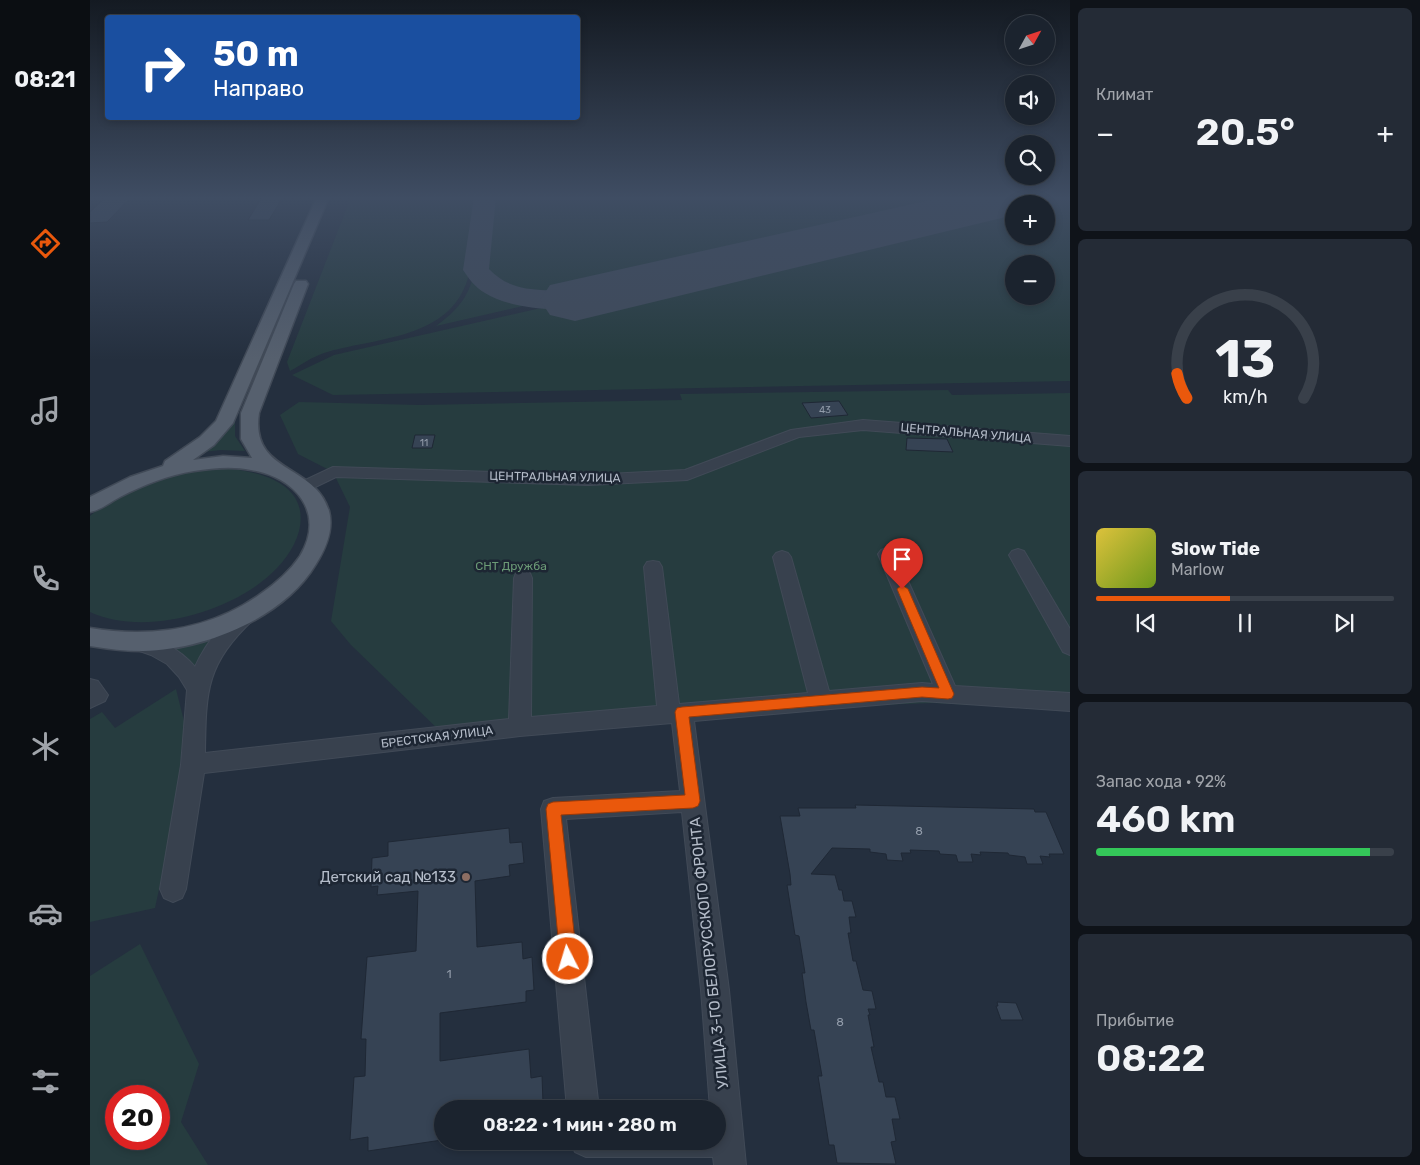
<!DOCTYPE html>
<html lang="ru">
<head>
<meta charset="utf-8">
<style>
  :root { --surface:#1b232e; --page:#242b36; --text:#f1f3f6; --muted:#a0a4aa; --line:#39404a; --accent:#ea580c }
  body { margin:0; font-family:Rubik,sans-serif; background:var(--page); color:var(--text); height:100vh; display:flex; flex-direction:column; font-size:19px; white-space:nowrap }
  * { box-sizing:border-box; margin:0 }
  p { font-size:16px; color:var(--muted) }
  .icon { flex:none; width:28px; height:28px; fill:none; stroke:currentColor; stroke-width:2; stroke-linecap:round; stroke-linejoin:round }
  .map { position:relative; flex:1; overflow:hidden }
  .sheet { display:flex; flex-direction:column; gap:8px; padding:8px; background:#0f1319; width:350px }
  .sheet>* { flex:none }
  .top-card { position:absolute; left:15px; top:15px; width:475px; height:105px; border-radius:5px; box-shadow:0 2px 8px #0003,0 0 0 1px var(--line); background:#1a4fa0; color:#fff; overflow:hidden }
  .needle { width:32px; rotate:50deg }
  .buttons { position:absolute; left:915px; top:15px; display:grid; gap:10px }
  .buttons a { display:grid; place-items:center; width:50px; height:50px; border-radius:50%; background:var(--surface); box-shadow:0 2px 8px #0003,0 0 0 1px var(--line); font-size:25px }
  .speed { position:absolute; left:15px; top:1085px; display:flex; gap:10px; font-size:25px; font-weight:700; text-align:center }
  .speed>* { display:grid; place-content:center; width:65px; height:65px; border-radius:50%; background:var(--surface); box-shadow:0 2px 8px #0003,0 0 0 1px var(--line); line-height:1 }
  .speed .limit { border:8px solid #d22; background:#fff; color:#111 }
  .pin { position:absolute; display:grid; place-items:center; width:42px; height:42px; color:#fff; margin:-51px -21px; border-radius:50% 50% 50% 0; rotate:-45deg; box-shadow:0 0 5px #0007 }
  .pin .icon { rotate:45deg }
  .me { position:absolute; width:55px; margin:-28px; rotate:355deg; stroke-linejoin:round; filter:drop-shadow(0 0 4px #0008) }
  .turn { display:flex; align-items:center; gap:18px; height:105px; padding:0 25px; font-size:22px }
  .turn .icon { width:65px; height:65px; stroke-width:2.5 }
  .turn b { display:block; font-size:35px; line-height:42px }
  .big { font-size:38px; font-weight:600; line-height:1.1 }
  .sheet .tile { flex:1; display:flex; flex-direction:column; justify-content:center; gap:8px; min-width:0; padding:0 18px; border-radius:8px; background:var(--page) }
  .sheet .dial { align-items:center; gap:0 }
  .dial svg { height:130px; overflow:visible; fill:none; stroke:var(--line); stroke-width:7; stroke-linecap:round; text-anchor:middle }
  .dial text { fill:var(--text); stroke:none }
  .song { display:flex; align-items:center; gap:15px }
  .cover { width:60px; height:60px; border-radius:8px; background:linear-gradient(135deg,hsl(50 70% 55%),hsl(80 70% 35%)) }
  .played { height:5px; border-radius:2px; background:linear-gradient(90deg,var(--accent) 45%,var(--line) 45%) }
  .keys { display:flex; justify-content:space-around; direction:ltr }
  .heat { display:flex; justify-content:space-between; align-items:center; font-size:28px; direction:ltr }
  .charge { height:8px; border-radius:4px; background:linear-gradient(90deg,#34c759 92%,var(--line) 0) }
  .trip { position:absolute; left:344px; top:1100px; width:292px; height:50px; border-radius:25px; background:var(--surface); box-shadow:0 2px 8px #0003,0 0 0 1px var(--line); font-weight:600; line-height:50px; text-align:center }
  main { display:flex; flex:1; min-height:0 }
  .tab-bar { display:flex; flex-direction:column; width:90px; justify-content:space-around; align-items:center; background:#0b0e12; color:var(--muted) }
  .tab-bar .icon { width:35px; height:35px }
  .tab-bar .active { color:var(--accent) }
  .tab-bar b { font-size:22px; color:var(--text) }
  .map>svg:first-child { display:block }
  .green { fill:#263c3f; fill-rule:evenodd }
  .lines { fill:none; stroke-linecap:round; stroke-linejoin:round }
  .taxiway { fill:#3f4a5a; fill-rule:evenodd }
  .runway { fill:#3f4a5a; fill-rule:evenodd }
  .building { fill:#364354; stroke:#1f2835 }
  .minor-casing { stroke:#414a57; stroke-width:2 }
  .major-casing { stroke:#414a57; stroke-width:3 }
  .minor { fill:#38414e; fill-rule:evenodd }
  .major { fill:#56606e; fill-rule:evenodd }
  .route { fill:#ea580c; stroke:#983908 }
  .education-dot { fill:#8d6e63; stroke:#1d2633; stroke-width:2 }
  .labels { text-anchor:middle; stroke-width:5; stroke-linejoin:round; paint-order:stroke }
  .number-label { font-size:10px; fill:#929caa }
  .street-label { font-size:12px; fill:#b4bcc9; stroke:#1d2633 }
  .park-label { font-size:12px; fill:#6b9a76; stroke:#1d2633 }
  .near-number-label { font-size:12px; fill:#929caa }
  .near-poi-label { font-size:15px; fill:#b4bcc9; stroke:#1d2633; text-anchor:end }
  .near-street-label { font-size:15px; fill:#b4bcc9; stroke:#1d2633 }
</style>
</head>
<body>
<main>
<nav class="tab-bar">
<b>08:21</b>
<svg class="icon active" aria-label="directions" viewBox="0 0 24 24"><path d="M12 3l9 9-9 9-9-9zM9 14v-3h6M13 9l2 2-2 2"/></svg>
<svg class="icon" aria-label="music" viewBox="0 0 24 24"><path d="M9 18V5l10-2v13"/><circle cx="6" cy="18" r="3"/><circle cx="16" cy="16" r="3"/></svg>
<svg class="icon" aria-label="phone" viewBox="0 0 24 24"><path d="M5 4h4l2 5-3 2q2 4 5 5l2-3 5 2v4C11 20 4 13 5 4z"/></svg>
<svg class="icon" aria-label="climate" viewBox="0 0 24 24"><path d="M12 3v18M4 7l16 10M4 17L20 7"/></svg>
<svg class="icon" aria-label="car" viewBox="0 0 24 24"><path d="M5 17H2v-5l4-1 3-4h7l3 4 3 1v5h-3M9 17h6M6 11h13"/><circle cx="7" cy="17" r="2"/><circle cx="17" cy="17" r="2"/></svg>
<svg class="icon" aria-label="filters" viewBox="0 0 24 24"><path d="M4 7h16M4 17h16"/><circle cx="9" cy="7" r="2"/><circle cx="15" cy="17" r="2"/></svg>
</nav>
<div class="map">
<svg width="980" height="1165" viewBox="0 0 980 1165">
  <rect width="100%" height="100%" fill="#242f3e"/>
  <path class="green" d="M261,197H388C385,225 386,258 376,284C355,340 282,338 234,353C222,357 211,365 200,371L197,362Z
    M402,197H911L491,293C459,299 416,303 393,275Z
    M938,197H980V381L243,395L202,375L244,355ZM924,204H956V236H924ZM924,264H956V296H924Z
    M383,277C402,296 424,299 450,302L346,326C364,313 377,300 383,277Z
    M858,390L862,395L980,393V710L843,703L761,706L353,734L261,645L241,621L260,507L243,472L208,454L190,415L209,402L330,405L592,400L590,394Z
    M139,421H145V436L155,451L131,450L104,453Z
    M132,468C150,470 168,472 184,480C225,500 213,541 187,568C147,611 55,638 0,612V516C36,484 86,471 132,468Z
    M126,635L104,667L95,656L82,647Z
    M86,689L95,725L83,825L65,908L0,922V719L12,712L25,728Z
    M50,944L109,1064L91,1122L118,1165H0V976ZM26,1096H69V1139H26Z"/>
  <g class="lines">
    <path class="taxiway" d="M384,197H406L399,269C426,298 461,286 495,294L499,300L495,306C468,313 418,308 395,293C385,287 379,279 373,270Z"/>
    <path class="runway" d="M854,197H957L952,204H924V215L485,321L460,315L450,300L460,285Z"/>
  </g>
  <path class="building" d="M16,197H41L17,222L0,223V212Z
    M172,197H193L179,220H158Z
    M749,401L758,415L721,418L712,403Z
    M325,435H345L342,448H322Z
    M817,438L857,439L863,452L816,450Z
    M765,805L944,809L945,812H956L974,854H959L960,857L950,856L953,864H937L935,857L919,855L918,853L890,852L891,855L881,854L883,862H868L866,855L850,854L849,851L820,850L821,853H811L813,861L797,860L796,854L780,852V849L742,848L721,874L745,875L749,890H752L754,901H762L766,917H759L761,933H758L763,961H766L773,990L782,991L786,1009H778L780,1015H778L784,1047H781L789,1082H793L796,1097H805L810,1119H802L806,1141L801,1142L806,1164L747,1163L744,1145H739L728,1076H732L724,1030H721L716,1002L712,973H715L709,936L705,935L697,885H701L700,874L690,816H710L708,808H766Z
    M419,828L420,843L432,842L434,863L419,865L420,876L385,881L387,947L432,942L433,959L442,957L444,990L436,991V1002L350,1013V1061L439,1049L441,1078L452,1076L453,1103L442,1105V1109H352V1140L278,1151V1137L260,1140L264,1077L275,1076L276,1039H271L277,957L326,951L328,891L287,895L288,886L281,887L282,858L298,856V842Z
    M907,1002L926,1003L933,1020H911L906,1006H908Z"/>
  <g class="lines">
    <g class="minor-casing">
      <path id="minor" d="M773,420L980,436V446L773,430L709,437L597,480L499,485L246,477L215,492L209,491L207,487L209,483L243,467L499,475L595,470L701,430Z
        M797,548L803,550L806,554L865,686L980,693V711L832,701L604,721L639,990L656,1165H624L623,1157H496L485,1152L480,1141H628V1109H620L611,990L592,812L476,819L509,1109H477L451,809L454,801L463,798L590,791L582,723L430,736L114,773L96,889L92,898L83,902L74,898L70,889L91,765L97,690L89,677L77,664L61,655L41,648L38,643L41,638C61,631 92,651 105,667C113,649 142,602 164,609L167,614L164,619C116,664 116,690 115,753L419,719L424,578L426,573L433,571L440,573L442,578L441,717L567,706L554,567L557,562L563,561L569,562L572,567L589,704L718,693L683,557L686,553L692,551L698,553L701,557L739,691L832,683L843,684L788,554L791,550Z
        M928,549L934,551L980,629V655L973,652L919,555L922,551Z
        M0,679L8,681L18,695L15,701L0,708Z"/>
    </g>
    <g class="major-casing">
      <path id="major" d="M227,197H239L143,423L124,445L103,460L133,456L162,458L151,439V413L204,284L206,281H216L218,284L169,413C160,474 225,463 239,511C244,530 236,548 226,564C194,618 114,650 53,651C35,651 18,649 0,646V628C60,638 119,630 169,595C185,584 200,571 210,556C236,512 205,477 161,470C143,466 123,468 104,471C79,475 53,485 30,497C20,502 11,510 0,512V497L40,477L73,466L75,461L110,437L126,421Z"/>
    </g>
    <use href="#minor" class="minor"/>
    <use href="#major" class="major"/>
  </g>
  <linearGradient id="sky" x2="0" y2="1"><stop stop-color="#141a22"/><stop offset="0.55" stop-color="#3f4d63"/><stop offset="1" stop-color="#3f4d63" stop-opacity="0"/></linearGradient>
  <rect width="980" height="360" fill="url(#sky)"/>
  <path class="route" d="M812,585L818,589L864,694L862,698L858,699L832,697L599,717L610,801L608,806L603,808L471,815L487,959L484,965L478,967L472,965L470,959L456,809L458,804L463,802L595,795L585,712L587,708L592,707L832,687L849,688L807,589Z"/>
  <circle class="education-dot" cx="376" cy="877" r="5"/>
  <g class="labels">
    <g class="number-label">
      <text x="735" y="413">43</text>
      <text x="334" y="446">11</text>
    </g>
    <g class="street-label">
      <text transform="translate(876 433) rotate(5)" y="4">ЦЕНТРАЛЬНАЯ УЛИЦА</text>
      <text transform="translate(465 477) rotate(1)" y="4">ЦЕНТРАЛЬНАЯ УЛИЦА</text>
      <text transform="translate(347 737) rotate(-7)" y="4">БРЕСТСКАЯ УЛИЦА</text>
    </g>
    <g class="park-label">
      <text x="421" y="570">СНТ Дружба</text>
    </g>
    <g class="near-number-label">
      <text x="829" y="835">8</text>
      <text x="359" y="978">1</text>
      <text x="750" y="1026">8</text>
    </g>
    <g class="near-poi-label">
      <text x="366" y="882">Детский сад №133</text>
    </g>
    <g class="near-street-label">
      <text transform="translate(619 953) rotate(-96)" y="5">УЛИЦА 3-ГО БЕЛОРУССКОГО ФРОНТА</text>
    </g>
  </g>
</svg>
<div class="buttons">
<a><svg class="needle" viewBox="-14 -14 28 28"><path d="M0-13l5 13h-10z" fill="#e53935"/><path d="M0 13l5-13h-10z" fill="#a0a4aa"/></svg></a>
<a><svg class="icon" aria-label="sound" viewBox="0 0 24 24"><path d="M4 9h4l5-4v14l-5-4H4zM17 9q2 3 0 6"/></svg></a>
<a><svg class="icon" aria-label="search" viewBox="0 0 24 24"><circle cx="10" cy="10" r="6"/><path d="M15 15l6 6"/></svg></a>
<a>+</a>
<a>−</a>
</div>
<div class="speed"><div class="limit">20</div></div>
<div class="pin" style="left:812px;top:589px;background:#d93025"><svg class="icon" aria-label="arrive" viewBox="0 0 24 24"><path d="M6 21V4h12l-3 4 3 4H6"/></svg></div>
<svg class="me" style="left:478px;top:959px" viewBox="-20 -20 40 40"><circle r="17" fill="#ea580c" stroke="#fff" stroke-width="3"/><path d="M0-11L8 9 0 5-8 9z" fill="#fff"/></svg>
<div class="trip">08:22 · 1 мин · 280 m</div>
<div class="top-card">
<div class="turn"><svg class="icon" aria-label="right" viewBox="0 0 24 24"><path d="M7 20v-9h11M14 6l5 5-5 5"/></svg><div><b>50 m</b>Направо</div></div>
</div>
</div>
<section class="sheet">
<div class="tile"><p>Климат</p>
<div class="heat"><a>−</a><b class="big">20.5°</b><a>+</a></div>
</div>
<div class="tile dial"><svg viewBox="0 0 100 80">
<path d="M14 69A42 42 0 1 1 86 69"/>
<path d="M14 69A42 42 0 0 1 8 54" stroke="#ea580c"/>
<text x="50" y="56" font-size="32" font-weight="700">13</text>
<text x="50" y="72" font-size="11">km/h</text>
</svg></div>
<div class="tile">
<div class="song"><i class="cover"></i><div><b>Slow Tide</b><p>Marlow</p></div></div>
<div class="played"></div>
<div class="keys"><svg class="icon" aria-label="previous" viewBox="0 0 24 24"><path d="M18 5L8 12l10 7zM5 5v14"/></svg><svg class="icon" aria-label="pause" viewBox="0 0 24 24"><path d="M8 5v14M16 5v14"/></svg><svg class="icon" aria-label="next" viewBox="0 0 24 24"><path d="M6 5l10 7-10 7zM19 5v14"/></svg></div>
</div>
<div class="tile"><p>Запас хода · 92%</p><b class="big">460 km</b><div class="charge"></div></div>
<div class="tile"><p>Прибытие</p><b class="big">08:22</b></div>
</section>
</main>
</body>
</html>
